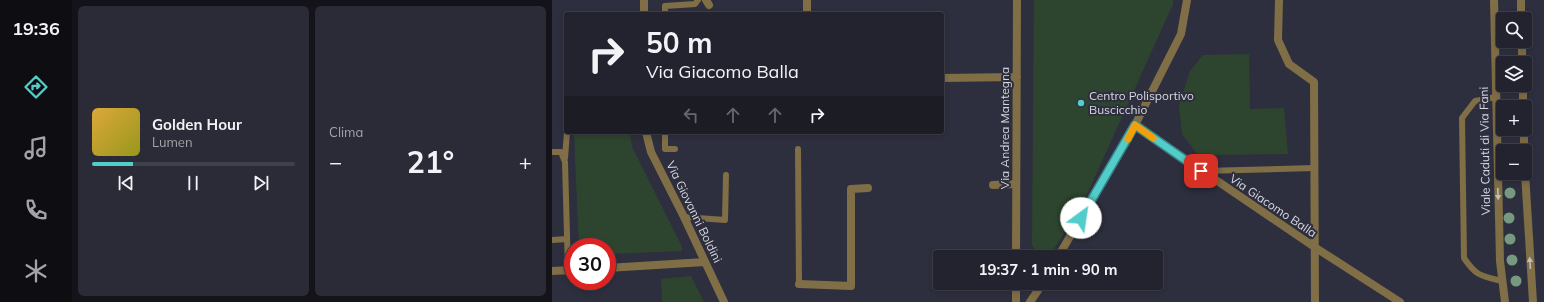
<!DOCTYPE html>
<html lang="it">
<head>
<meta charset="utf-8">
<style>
  :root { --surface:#22232e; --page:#2a2b36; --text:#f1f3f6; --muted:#a2a4aa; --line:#3f404a; --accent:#53cdc9 }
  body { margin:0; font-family:Mulish,sans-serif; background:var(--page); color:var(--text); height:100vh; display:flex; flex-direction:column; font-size:15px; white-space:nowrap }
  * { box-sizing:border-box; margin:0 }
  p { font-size:13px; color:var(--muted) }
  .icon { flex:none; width:22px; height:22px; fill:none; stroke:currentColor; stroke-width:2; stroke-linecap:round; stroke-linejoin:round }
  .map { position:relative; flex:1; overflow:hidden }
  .sheet { display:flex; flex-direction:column; gap:6px; padding:6px; background:#131319; width:480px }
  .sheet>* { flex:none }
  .hud { position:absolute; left:12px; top:12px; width:380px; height:122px; border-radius:4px; box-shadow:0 2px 6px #0003,0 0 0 1px var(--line); background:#22232e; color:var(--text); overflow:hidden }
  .buttons { position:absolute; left:944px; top:12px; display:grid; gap:8px }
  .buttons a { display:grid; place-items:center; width:36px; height:36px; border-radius:4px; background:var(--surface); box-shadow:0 2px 6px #0003,0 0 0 1px var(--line); font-size:20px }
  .speed { position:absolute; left:12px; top:238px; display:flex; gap:8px; font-size:20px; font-weight:700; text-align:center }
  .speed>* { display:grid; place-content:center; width:52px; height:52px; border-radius:50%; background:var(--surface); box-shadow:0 2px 6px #0003,0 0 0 1px var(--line); line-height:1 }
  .speed .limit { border:6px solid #d22; background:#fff; color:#111 }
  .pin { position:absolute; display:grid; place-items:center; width:34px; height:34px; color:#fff; margin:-17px; border-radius:8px; box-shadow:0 2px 6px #0006 }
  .me { position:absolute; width:44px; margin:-22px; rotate:31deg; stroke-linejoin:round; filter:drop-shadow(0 0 3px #0008) }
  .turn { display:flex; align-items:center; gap:14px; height:84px; padding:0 16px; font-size:18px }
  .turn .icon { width:52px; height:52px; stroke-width:2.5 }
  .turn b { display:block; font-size:28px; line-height:34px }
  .lanes { display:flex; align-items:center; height:38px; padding:0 16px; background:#0003; justify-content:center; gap:20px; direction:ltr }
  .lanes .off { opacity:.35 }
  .big { font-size:30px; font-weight:700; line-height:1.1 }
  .sheet .card { flex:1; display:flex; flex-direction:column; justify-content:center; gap:6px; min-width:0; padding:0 14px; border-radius:6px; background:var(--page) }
  .song { display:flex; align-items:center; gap:12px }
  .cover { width:48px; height:48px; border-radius:6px; background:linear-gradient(135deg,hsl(40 70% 55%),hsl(60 70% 35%)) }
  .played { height:4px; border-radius:2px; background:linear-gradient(90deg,var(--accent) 20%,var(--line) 20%) }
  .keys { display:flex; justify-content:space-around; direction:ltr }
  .heat { display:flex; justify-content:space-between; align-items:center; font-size:22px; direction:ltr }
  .sheet .tiles { flex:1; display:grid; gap:6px; grid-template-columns:repeat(2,1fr) }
  .trip { position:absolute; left:381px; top:250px; width:230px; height:40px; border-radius:4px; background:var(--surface); box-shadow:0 2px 6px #0003,0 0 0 1px var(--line); font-weight:700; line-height:40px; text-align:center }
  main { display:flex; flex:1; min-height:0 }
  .tabs { display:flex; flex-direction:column; width:72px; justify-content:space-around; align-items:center; background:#0e0e12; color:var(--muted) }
  .tabs .icon { width:28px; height:28px }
  .tabs .active { color:var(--accent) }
  .tabs b { font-size:18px; color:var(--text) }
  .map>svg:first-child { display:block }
  .green { fill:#2d452f }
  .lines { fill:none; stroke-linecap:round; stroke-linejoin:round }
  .service { stroke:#806e46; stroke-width:6 }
  .minor { stroke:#806e46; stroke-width:8 }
  .tertiary { stroke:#806e46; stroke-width:8 }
  .tree { fill:#769a80 }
  .oneway { fill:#c1bdba }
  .route-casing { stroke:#368583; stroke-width:10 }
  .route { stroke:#53cdc9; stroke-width:7 }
  .slow { stroke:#f59e0b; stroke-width:7 }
  .poi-dot { fill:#53cdc9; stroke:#2e2f3e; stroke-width:1.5 }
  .labels { text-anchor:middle; stroke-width:4; stroke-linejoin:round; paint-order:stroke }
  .poi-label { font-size:12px; fill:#d7d7e1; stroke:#2e2f3e; text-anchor:start }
  .street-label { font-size:12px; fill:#d7d7e1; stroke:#2e2f3e }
</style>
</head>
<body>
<main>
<nav class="tabs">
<b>19:36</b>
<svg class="icon active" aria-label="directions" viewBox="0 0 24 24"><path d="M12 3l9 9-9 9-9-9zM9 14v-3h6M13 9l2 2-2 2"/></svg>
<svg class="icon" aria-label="music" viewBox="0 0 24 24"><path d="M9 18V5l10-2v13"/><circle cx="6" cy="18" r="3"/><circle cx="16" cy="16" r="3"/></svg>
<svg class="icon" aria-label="phone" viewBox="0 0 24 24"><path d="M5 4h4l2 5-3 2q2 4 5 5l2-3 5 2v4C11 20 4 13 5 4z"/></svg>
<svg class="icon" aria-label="climate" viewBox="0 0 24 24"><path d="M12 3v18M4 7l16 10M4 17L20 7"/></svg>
</nav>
<section class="sheet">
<div class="tiles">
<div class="card">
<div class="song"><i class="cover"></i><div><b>Golden Hour</b><p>Lumen</p></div></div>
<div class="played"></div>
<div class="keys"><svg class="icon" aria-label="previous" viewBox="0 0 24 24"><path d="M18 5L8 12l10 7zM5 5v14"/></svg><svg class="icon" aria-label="pause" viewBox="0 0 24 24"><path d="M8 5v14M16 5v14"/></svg><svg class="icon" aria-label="next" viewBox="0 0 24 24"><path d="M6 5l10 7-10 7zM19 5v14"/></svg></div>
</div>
<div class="card"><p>Clima</p>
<div class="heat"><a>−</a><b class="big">21°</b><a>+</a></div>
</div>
</div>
</section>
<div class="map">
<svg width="992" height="302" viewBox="0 0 992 302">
  <rect width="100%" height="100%" fill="#2e2f3e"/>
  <path class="green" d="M482,0H621V4L531,203L502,249L491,257L483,251L480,244Z
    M697,54L698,109L732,108L736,154L646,155L630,134L627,105L638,71L651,55Z
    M22,132H78L80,147L130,247V251L55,254V247H27Z
    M139,276L152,302H110L109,279Z"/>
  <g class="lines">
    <path class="service" d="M113,14V6L143,4L146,0
      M944,97L923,101L910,118L912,258C924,276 929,276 950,281
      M113,132V149H123
      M246,149L247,284
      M0,152H9L13,162L16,271
      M13,158L15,132
      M650,171L763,168
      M132,217L173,220L174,175
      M0,240L15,239"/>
    <path class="minor" d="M154,0L157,5
      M727,0L726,40L737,64L762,82L763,302
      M92,14V0
      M255,14V0
      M390,78L465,77
      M583,125L764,248L848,302
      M94,132L99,152L132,217L172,302
      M441,185L464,184
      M464,257L465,0
      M506,257L583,125L629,34L635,0
      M55,268L153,262
      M0,271L21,270
      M247,284L299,286V189L316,188
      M464,302V283
      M478,302L491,283"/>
    <path class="tertiary" d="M942,0L948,261L953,302
      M969,19V0
      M970,41V63
      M971,85V107
      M972,129V151
      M973,173L981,302"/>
  </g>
  <g class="tree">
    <circle cx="958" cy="193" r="5.5"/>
    <circle cx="957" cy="218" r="5.5"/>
    <circle cx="958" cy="239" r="5.5"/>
    <circle cx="960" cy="260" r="5.5"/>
    <circle cx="964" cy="281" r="5.5"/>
  </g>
  <defs><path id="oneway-solid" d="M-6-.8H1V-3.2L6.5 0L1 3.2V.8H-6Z"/></defs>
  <g class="oneway">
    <use href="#oneway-solid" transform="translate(946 194) rotate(88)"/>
    <use href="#oneway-solid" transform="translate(978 263) rotate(-94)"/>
  </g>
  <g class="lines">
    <g class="route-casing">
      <path id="route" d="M529,218L583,125L649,171"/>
    </g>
    <use href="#route" class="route"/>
    <path class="slow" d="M576,139L583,125L601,138"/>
  </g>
  <circle class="poi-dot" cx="529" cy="103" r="4"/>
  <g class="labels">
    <g class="poi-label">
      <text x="537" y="100">Centro Polisportivo<tspan x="537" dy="14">Buscicchio</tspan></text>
    </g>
    <g class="street-label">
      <text transform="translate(453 128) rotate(-90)" y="4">Via Andrea Mantegna</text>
      <text transform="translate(933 151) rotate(-91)" y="4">Viale Caduti di Via Fani</text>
      <text transform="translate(721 206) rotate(34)" y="4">Via Giacomo Balla</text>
      <text transform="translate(142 212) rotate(64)" y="4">Via Giovanni Boldini</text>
    </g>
  </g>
</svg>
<div class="buttons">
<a><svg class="icon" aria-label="search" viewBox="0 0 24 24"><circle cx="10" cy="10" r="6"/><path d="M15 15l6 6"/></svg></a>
<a><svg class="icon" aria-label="layers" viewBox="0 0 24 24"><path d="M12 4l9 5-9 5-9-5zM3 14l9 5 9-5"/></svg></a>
<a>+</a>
<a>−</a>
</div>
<div class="speed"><div class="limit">30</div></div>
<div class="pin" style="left:649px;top:171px;background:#d93025"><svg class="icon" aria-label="arrive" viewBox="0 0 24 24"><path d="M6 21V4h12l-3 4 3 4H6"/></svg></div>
<svg class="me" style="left:529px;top:218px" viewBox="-20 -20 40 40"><circle r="19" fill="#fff"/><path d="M0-13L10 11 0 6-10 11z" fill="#53cdc9"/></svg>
<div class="trip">19:37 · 1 min · 90 m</div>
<div class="hud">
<div class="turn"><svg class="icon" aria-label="right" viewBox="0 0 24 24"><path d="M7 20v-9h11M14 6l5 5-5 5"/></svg><div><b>50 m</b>Via Giacomo Balla</div></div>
<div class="lanes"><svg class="icon off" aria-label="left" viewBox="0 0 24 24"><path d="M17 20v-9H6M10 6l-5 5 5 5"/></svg><svg class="icon off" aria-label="ahead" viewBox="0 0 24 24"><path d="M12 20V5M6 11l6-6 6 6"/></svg><svg class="icon off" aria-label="ahead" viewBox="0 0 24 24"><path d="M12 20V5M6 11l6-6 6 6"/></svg><svg class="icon" aria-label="right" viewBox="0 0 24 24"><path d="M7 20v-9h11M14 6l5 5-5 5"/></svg></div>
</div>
</div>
</main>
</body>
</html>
